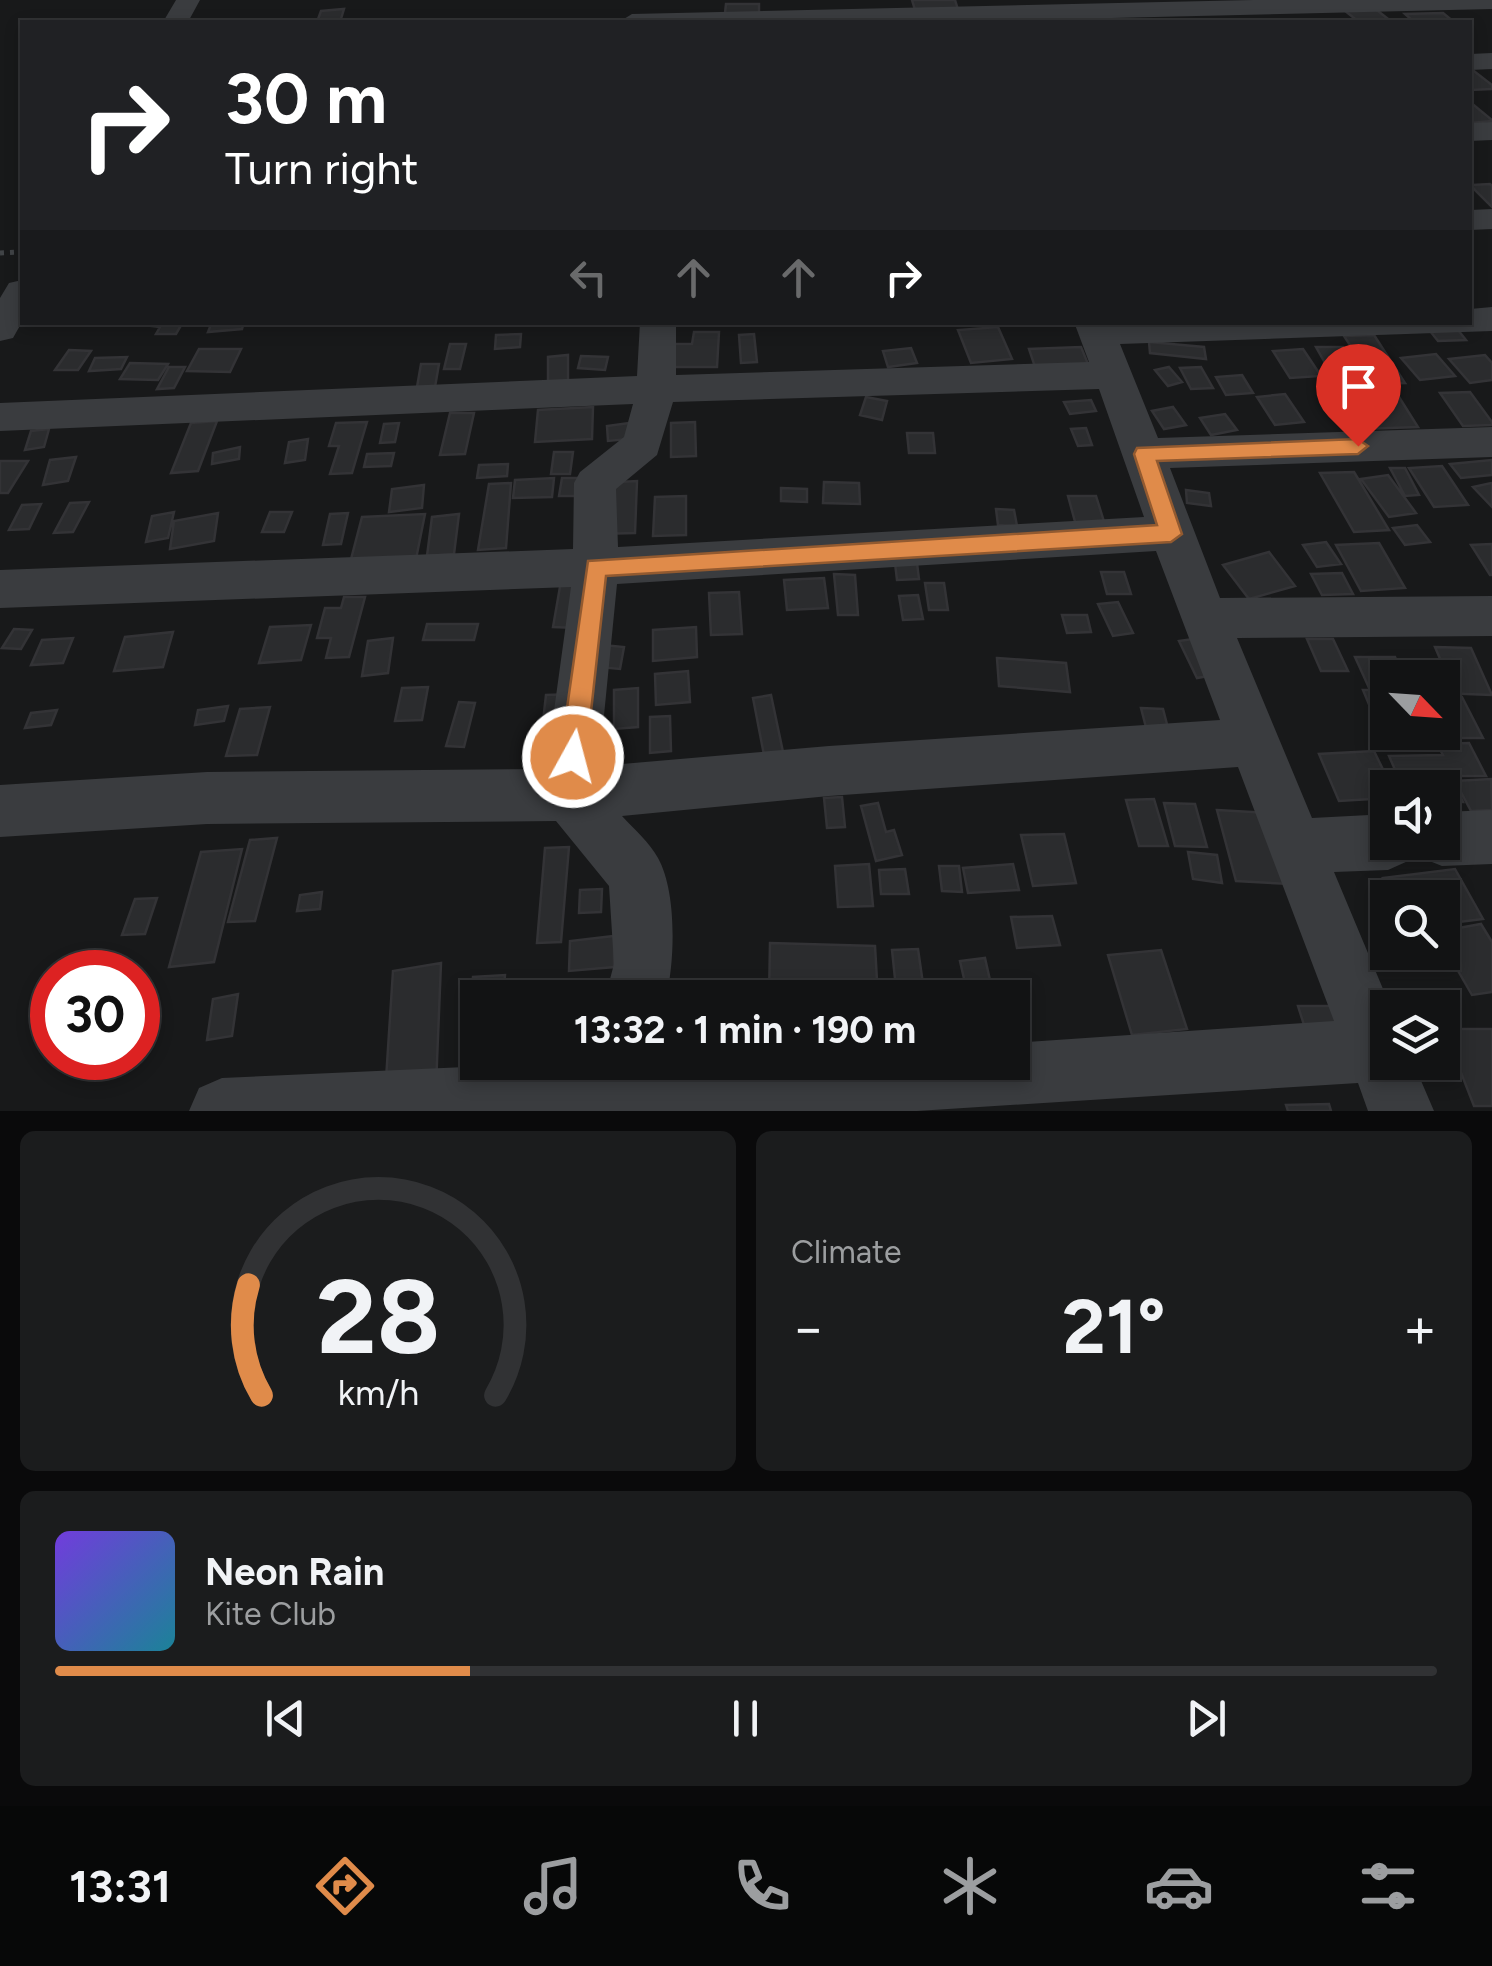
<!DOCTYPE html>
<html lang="en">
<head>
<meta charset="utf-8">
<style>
  :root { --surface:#121314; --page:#1b1c1d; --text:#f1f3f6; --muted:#9c9ea0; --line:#313234; --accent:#e08b4a }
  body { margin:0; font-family:Figtree,sans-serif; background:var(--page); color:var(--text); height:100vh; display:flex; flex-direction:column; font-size:38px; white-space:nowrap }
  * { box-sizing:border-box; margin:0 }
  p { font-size:32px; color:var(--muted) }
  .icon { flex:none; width:55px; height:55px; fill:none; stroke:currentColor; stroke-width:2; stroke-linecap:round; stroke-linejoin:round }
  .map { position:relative; height:1111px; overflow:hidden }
  .drawer { display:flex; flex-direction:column; gap:20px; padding:20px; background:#0a0a0b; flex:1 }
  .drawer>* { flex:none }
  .banner { position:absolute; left:20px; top:20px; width:1452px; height:305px; border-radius:0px; box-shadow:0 5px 15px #0003,0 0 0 2px var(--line); background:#202124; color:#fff; overflow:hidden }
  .needle { width:65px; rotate:115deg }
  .buttons { position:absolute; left:1370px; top:660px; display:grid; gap:20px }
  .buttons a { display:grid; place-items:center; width:90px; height:90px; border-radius:0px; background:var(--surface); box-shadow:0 5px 15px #0003,0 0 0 2px var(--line); font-size:50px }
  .speed { position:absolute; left:30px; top:950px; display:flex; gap:20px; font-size:50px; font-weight:700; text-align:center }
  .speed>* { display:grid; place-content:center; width:130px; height:130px; border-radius:50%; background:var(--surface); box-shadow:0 5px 15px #0003,0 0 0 2px var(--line); line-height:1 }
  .speed .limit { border:15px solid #d22; background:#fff; color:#111 }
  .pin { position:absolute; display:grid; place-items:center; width:85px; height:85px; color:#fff; margin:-102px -42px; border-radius:50% 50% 50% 0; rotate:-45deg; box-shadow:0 0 10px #0007 }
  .pin .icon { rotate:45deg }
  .me { position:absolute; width:110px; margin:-55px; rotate:7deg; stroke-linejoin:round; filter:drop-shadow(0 0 8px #0008) }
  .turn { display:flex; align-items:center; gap:35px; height:210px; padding:0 40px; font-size:45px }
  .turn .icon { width:130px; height:130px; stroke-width:2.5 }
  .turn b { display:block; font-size:70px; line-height:85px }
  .lanes { display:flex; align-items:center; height:95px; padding:0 40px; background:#0003; justify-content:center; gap:50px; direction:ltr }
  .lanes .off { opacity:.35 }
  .big { font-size:75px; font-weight:700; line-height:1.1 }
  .drawer .tile { flex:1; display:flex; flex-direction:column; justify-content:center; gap:15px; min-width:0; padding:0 35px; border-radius:15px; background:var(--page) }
  .drawer .dial { align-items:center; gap:0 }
  .dial svg { height:260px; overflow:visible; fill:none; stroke:var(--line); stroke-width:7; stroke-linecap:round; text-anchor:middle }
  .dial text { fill:var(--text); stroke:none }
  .song { display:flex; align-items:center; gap:30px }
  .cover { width:120px; height:120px; border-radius:15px; background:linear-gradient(135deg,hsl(260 70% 55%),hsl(190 70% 35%)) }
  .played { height:10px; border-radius:5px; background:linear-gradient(90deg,var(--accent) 30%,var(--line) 30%) }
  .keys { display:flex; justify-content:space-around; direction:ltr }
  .heat { display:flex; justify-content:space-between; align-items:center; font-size:55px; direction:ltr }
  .drawer .tiles { flex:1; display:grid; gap:20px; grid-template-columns:1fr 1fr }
  .tile:last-child { grid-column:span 2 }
  .trip { position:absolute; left:460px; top:980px; width:570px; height:100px; border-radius:0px; background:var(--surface); box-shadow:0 5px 15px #0003,0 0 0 2px var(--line); font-weight:700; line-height:100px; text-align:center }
  .tab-bar { display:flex; height:160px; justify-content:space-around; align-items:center; background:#070808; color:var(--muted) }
  .tab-bar .icon { width:70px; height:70px }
  .tab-bar .active { color:var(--accent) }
  .tab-bar b { font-size:45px; color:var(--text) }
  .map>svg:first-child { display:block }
  .building { fill:#2b2c2e; stroke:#333336; stroke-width:2.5 }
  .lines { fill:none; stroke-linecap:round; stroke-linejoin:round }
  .path { stroke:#404346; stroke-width:5; stroke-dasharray:4 6; stroke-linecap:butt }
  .minor { fill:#3a3c3f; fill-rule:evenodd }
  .route { fill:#e08b4a; stroke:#925a30; stroke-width:2.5 }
</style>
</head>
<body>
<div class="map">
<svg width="1492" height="1111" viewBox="0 0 1492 1111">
  <rect width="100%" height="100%" fill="#18191a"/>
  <path class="building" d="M912,0H955L959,13H916Z
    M726,4H759V15L725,13Z
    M1369,4L1392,22H1359L1339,6Z
    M344,9L340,22H317L321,11Z
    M1443,13L1454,22H1414L1405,14Z
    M1470,68L1492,85V89L1470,90Z
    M1470,102L1492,120V121L1470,123Z
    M1490,184L1492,186V207L1470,185Z
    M155,322H183L176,334H156L160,327L152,326Z
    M212,322H244L242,329L208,332Z
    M998,327L1012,359L971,363L958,330Z
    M1458,330L1466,340L1438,341L1430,331Z
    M694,332H719L717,367H669L672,344H692Z
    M521,334L520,347L495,349L496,335Z
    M754,334L757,362L741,363L739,335Z
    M1374,335L1405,383L1375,384L1344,336Z
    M1149,342L1204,347L1206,359L1150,353Z
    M450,344H466L460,369H444Z
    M1081,347L1088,364L1035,367L1029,349Z
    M1316,347H1343L1357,369L1329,370Z
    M911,348L917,363L888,367L883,351Z
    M199,349H241L230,372L187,371Z
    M1303,349L1321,376L1290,378L1273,351Z
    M69,350L91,351L78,370H55Z
    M1436,354L1455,376L1420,380L1401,358Z
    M568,355V386L548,388V357Z
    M1485,355L1492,363V380L1470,383L1449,359Z
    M581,356L608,357L605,370L578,368Z
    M127,357L121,369L89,371L95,358Z
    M130,363L168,364L158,380L120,379Z
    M421,364H439L435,387H417Z
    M169,367H185L174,388L157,389Z
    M1169,367L1182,382L1168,386L1155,370Z
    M1201,367L1213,388L1191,389L1180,368Z
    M1350,374L1361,390L1347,391L1336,375Z
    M1242,375L1253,393L1226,395L1216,377Z
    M1470,392L1492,422V425L1463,426L1440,393Z
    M1285,394L1304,422L1275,425L1257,397Z
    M866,397L887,401L882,420L860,415Z
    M1399,397L1418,427L1360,429L1342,399Z
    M1091,400L1096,411L1070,414L1064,402Z
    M593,407L592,439L535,442L538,410Z
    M1173,407L1186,425L1164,429L1152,411Z
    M450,413H474L465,454L440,455Z
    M1225,414L1237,430L1211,435L1200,418Z
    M217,421L198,471L171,473L191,423Z
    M367,422L352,473L330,474L339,446H329L336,423Z
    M637,422L639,438L608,441L607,426Z
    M695,422L696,456L671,457V423Z
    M399,423L395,442L380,443L384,424Z
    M1086,428L1092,445L1078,446L1071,429Z
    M49,429L44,447L25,450L31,431Z
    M907,433H933L935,453H909Z
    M308,439L305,460L285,463L289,442Z
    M240,447L239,459L212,464L213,453Z
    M554,452H573L570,474H551Z
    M394,453L391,466L364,467L367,454Z
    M76,457L68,481L43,485L50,460Z
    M1492,460V475L1461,478L1450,464Z
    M0,461H28L8,493H0Z
    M508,464L507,476L477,478L479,465Z
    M1442,466L1468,505L1434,507L1409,468Z
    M1390,468H1405L1419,495L1405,496Z
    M1354,472L1389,530L1354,532L1320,473Z
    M1388,475L1416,513L1389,517L1361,479Z
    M554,478L552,497L513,498L515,480Z
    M562,478H594L591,496H559Z
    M637,481L635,533L597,534L600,483Z
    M824,482L859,483L860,504L823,503Z
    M511,483L506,548L478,550L489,484Z
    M1491,483L1492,484V507L1473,487Z
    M424,485L422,508L389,512L392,489Z
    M781,488L807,489V502L781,501Z
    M1186,490L1209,493L1211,506L1187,503Z
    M686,496V535L653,536L655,497Z
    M1068,496H1096L1106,528L1077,529Z
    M89,502L73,532L54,533L70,503Z
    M41,504L29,529L9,530L22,505Z
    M996,509L1014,510L1017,526L998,525Z
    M174,512L168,538L146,542L152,516Z
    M270,512H292L284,532H262Z
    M218,513L214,541L170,549L174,521Z
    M348,513L341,544L323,545L330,514Z
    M425,514L415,564L349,567L362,517Z
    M459,514L454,554L427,556L432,517Z
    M1417,525L1430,542L1405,545L1393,528Z
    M1326,542L1341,564L1317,567L1303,545Z
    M1379,543L1405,588L1361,591L1336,545Z
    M1492,544V575H1490L1471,545Z
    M1269,552L1295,586L1249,599L1223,565Z
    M895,563H917L919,579L897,580Z
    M1101,572H1124L1131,594H1107Z
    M1342,573L1353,594L1322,595L1311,574Z
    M834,574L855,575L858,615H838Z
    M824,578L828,608L787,610L784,580Z
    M561,581H585L578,628L553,627Z
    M925,583H944L948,610H929Z
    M739,592L742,634L711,635L709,593Z
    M918,595L923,619L903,620L899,596Z
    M344,597H365L349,657L326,658L331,638H317L325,608H341Z
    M1118,602L1133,633L1113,636L1098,604Z
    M1062,615H1087L1091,632L1067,633Z
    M427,624H478L474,640H423Z
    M311,625L301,660L259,663L270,627Z
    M696,627L697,657L653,661V630Z
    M14,629L32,630L21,649L2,648Z
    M173,632L163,667L114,671L125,637Z
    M73,638L63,663L31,665L42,640Z
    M393,638L388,673L362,676L368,641Z
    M1200,638L1219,674L1197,678L1179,641Z
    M1307,639H1333L1348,671H1321Z
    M603,645L624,647L620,669L598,667Z
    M1435,647L1471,648L1492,695L1442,693V678H1425L1417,660L1441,661Z
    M1355,657H1395L1404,678H1388V726H1378L1363,690H1370Z
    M997,658L1066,663L1070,692L999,686Z
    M688,671L690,702L656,705L655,674Z
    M428,687L422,720L395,721L402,688Z
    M638,688V727L614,729V690Z
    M577,694L573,738L541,739L546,695Z
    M771,695L783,752L764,755L753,698Z
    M1462,697L1483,738H1442V698Z
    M459,702L475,703L464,747L446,746Z
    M228,706L224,721L195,725L198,710Z
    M270,707L257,755L226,756L240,709Z
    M1141,708L1163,709L1170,736L1148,735Z
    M57,710L51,725L25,728L31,713Z
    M670,716L671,751L650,753V717Z
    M607,722L606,765L580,767L582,724Z
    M1469,743L1486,776H1451L1463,802H1442V788H1403L1389,756L1443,755L1437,744Z
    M1374,751L1392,788H1388V798L1339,801L1319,754Z
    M1491,779L1492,810L1471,811L1455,781Z
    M842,797L845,827L827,828L824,798Z
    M1154,799L1168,846H1139L1126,800Z
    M878,803L886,832L894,830L902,855L876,861L861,806Z
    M1164,803L1195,804L1207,847L1175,846Z
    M1217,810L1269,813L1290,884L1236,881Z
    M1064,834L1076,883L1033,886L1021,835Z
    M277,838L255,921L228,922L250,840Z
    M569,847L561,942L537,943L545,848Z
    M242,849L214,962L169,967L201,852Z
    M1188,852L1217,855L1222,883L1193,879Z
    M869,864L873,906L838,907L835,866Z
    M1013,864L1019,890L968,893L963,868Z
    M939,866H959L962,892L942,891Z
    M905,869L909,894H881L879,870Z
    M1455,869L1483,919L1442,924V898H1393L1383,878Z
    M602,889L601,912L579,913L580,890Z
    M322,892L320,909L297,911L300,895Z
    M157,898L145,934L122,935L135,899Z
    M1052,916L1060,945L1017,948L1011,917Z
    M1481,924L1492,942V992L1472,995L1442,943V931Z
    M614,936V967L569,971L570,941Z
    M770,943L875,946L878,998H769Z
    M918,949L925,998H897L892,950Z
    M1161,950L1187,1029L1132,1035L1108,955Z
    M985,958L994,998H951L949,985L965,983L960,961Z
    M441,963L436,1086L385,1095L393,971Z
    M505,975L503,998H478V1020H469L473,977Z
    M238,994L232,1036L207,1040L213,999Z
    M1298,1006H1354L1311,1047Z
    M1444,1029H1492V1106H1474Z
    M95,1058H124L122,1067L92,1074Z
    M1329,1104L1331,1111H1288L1286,1105Z"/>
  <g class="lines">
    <path class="path" d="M0,253L22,252"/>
    <path class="minor" d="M176,0H200L188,22H163Z
      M1253,0H1492V9L939,22H619L632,14Z
      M1492,53V69L1470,70V54Z
      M1492,122V140L1470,141V123Z
      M1492,209V229L1470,230V210Z
      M22,280V322L13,338L0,341V298L9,283Z
      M1492,307V331L1120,344L1158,438L1492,427V457L1170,468L1220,598L1492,596V636L1237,638L1312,818L1388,814V842H1415L1408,861L1388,870L1334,872L1391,1008H1388V1062H1413L1434,1111H1368L1358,1083L917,1111H189L199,1088L222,1078L575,1062H1012V1043L1334,1021L1238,767L829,796L622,816C634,829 650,843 658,858C677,892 675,961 666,998H605L614,964L609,886L556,821L207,824L0,837V785L207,772L546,769L571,587L0,608V570L573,549L574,483L580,472L624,437L633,404L0,431V403L637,376L640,322H676V375L1089,362L1074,322H1470V309ZM1099,389L1144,517L618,547L616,489L657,455L673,402ZM1156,551L1220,720L829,746L599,766L617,584Z
      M1492,810V864L1442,866L1422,858L1416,842H1442V812Z"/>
  </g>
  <path class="route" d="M1358,439L1368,446L1358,454L1157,461L1182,534L1171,542L606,576L586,757L583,766L573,769L564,766L560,757L588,561L1157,525L1134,454L1137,448Z"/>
</svg>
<div class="buttons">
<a><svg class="needle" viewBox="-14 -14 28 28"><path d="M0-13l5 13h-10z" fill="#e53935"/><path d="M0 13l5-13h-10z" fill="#9c9ea0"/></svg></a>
<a><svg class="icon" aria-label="sound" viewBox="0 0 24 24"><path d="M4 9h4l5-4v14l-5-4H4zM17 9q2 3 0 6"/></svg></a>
<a><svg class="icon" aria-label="search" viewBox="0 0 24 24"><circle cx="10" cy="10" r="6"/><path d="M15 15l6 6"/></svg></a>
<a><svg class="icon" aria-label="layers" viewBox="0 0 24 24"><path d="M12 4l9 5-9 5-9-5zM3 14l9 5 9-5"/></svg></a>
</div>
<div class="speed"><div class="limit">30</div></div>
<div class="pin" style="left:1358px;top:446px;background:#d93025"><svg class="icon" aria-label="arrive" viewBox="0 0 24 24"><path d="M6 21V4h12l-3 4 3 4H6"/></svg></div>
<svg class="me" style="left:573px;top:757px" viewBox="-20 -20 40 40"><circle r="17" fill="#e08b4a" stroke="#fff" stroke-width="3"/><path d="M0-11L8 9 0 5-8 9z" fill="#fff"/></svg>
<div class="trip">13:32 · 1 min · 190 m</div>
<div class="banner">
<div class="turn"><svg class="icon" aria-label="right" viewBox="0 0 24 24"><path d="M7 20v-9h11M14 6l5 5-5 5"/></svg><div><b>30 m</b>Turn right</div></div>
<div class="lanes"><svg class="icon off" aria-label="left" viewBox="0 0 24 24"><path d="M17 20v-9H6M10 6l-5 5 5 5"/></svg><svg class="icon off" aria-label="ahead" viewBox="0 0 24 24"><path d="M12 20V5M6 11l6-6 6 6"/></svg><svg class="icon off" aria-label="ahead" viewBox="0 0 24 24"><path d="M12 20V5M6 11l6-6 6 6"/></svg><svg class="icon" aria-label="right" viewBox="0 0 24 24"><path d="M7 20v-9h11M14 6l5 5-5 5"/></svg></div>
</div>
</div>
<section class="drawer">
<div class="tiles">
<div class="tile dial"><svg viewBox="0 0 100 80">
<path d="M14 69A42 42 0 1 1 86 69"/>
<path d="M14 69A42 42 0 0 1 10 35" stroke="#e08b4a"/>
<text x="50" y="56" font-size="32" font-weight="700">28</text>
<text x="50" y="72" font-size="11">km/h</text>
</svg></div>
<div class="tile"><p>Climate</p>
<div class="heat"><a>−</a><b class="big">21°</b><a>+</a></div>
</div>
<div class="tile">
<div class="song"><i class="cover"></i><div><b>Neon Rain</b><p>Kite Club</p></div></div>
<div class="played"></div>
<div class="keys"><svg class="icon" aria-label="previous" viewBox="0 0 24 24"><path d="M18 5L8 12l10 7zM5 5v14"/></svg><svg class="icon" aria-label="pause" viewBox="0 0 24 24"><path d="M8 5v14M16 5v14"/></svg><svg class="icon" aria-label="next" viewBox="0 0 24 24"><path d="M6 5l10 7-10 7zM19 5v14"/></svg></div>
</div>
</div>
</section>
<nav class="tab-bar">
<b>13:31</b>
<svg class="icon active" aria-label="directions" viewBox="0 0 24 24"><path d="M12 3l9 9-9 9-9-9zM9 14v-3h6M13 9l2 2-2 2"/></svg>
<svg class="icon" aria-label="music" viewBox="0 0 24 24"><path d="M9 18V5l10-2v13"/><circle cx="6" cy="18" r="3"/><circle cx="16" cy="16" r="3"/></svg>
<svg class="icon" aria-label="phone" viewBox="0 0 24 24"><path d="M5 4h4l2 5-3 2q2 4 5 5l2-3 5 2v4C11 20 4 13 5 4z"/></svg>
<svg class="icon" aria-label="climate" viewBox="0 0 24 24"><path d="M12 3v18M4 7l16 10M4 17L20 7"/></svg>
<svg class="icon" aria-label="car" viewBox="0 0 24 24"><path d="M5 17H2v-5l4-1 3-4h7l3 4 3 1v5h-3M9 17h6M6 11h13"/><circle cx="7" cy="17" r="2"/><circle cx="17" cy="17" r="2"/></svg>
<svg class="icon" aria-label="filters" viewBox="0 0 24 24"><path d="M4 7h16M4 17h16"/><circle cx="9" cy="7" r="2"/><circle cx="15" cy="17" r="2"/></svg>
</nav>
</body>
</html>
